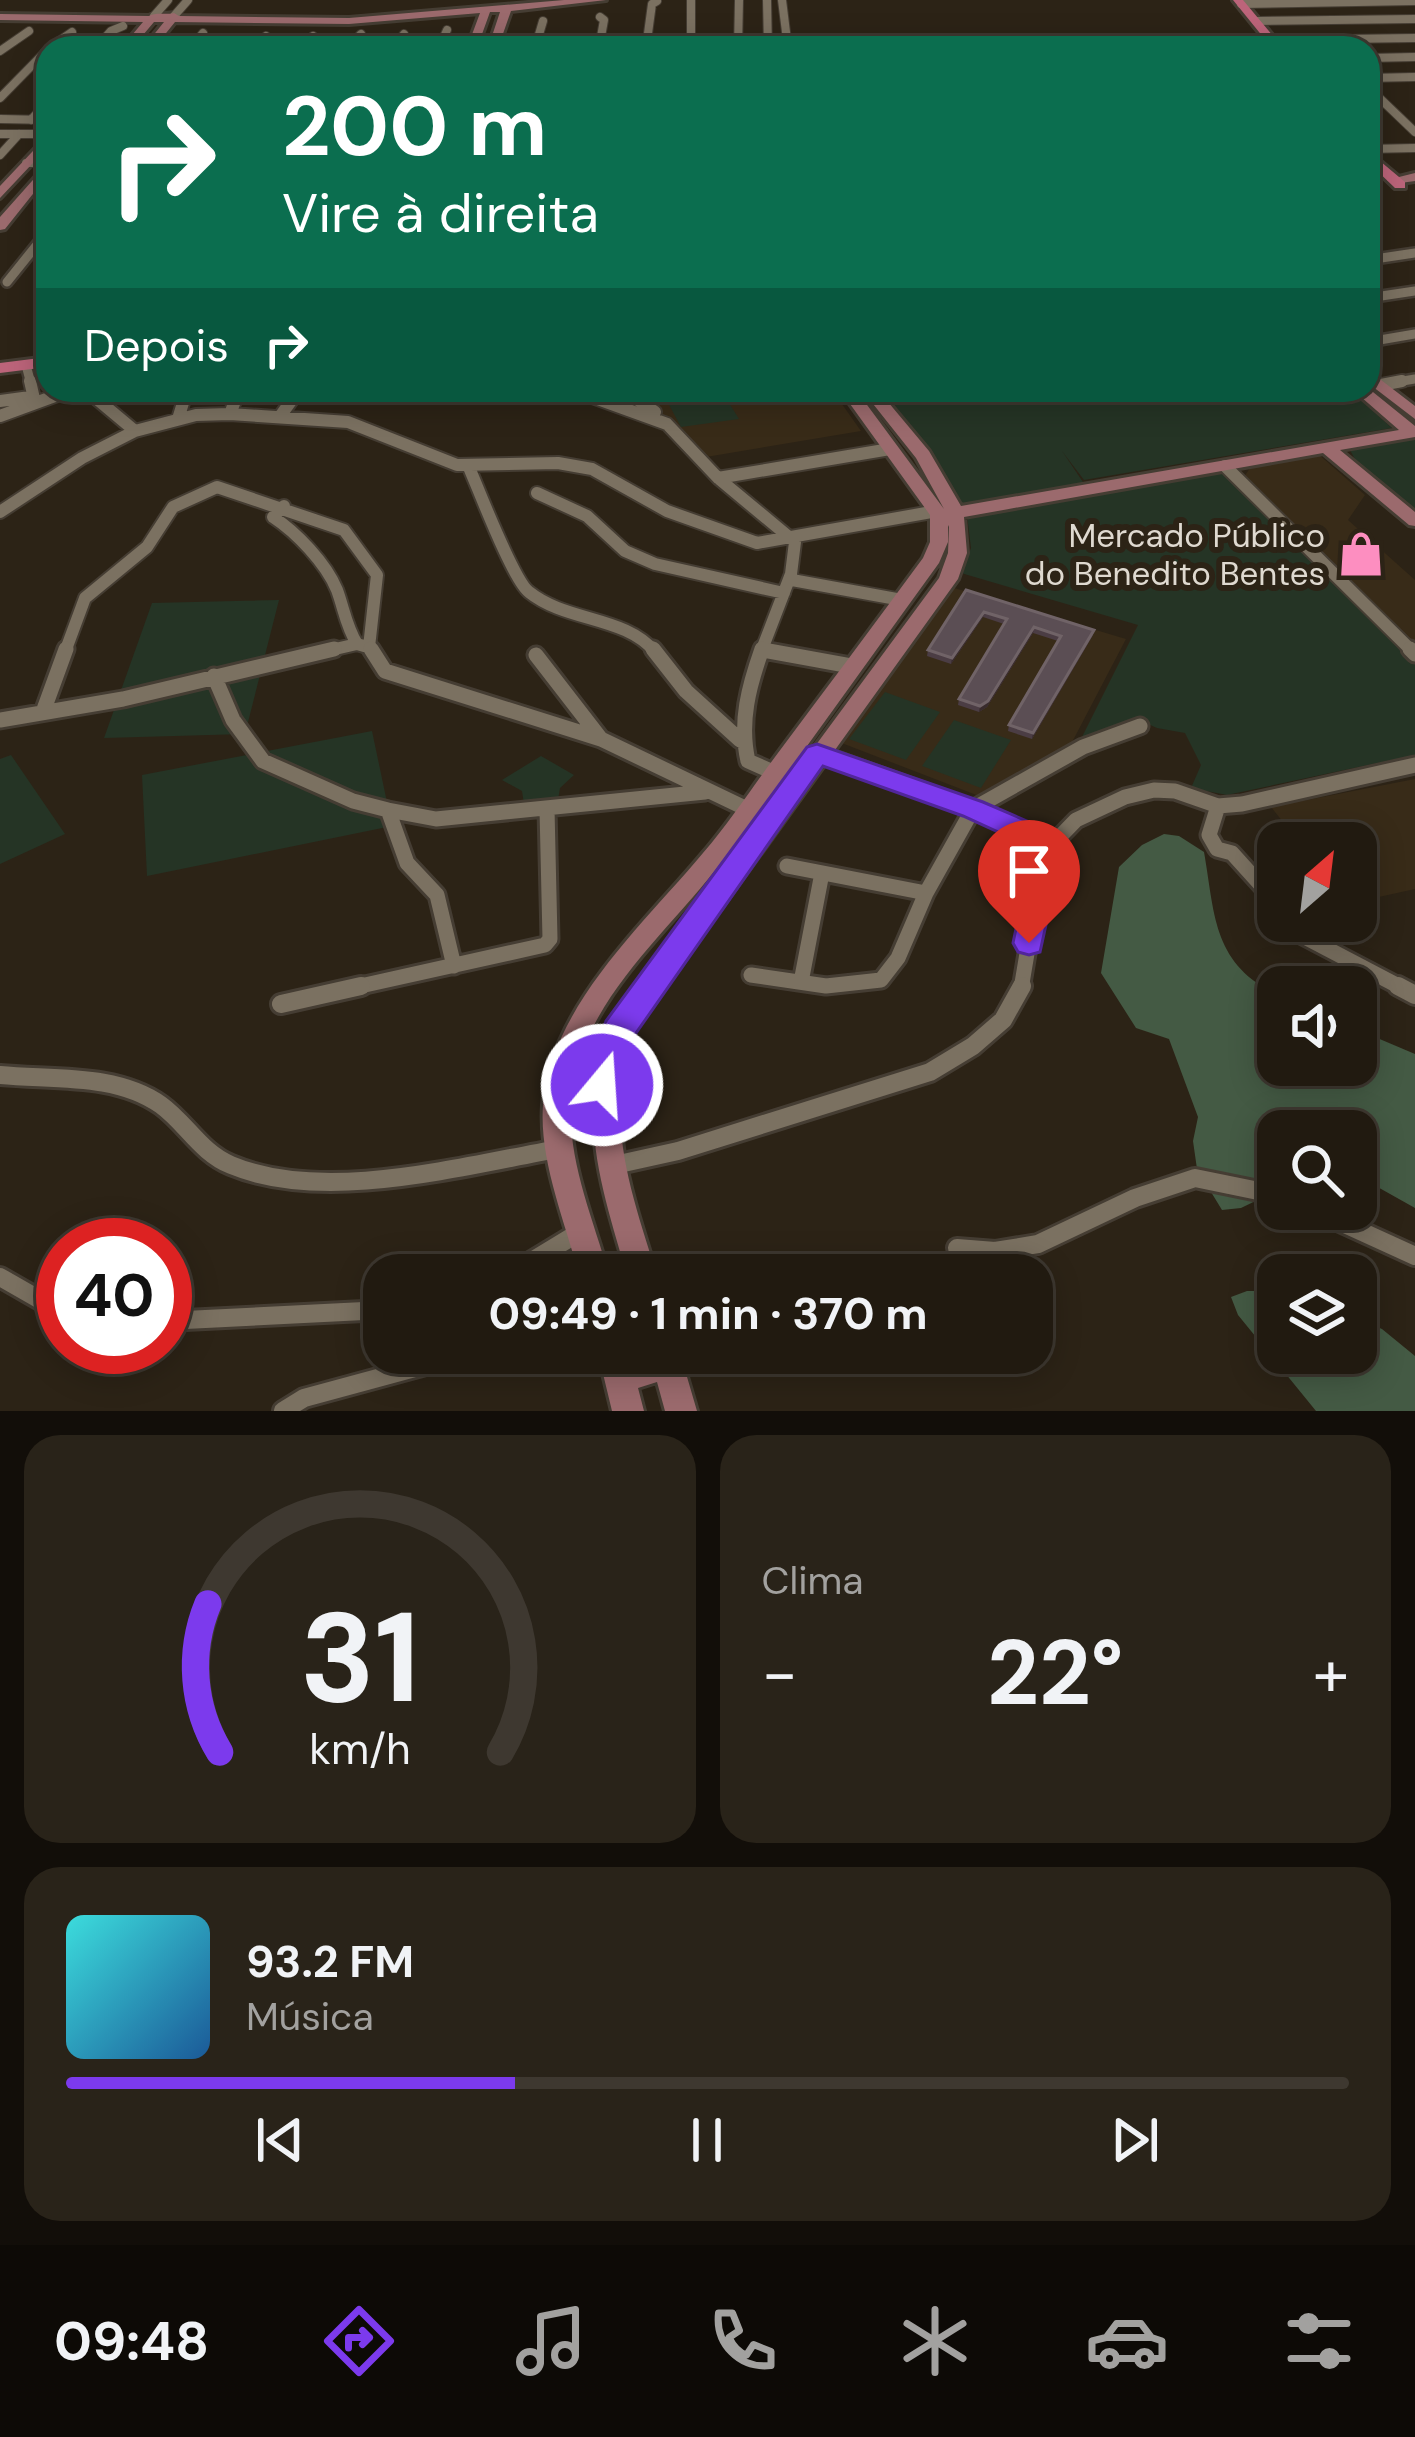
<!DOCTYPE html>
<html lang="pt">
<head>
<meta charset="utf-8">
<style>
  :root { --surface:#211a10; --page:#292319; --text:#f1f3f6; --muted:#a2a19f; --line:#3e3830; --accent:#7c3aed }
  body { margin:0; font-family:"DM Sans",sans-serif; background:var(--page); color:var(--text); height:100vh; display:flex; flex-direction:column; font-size:45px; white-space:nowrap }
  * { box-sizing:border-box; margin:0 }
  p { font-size:39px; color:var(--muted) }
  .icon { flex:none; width:66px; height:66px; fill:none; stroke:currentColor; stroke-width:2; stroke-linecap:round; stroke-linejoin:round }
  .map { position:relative; height:1411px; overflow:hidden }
  .side { display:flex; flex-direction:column; gap:24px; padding:24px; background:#120e09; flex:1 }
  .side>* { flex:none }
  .hud { position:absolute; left:36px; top:36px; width:1344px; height:366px; border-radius:36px; box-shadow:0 6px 30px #0003,0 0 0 3px var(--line); background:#0b6e4f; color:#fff; overflow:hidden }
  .needle { width:78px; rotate:28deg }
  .controls { position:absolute; left:1257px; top:822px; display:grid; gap:24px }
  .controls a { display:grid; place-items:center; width:120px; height:120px; border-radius:24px; background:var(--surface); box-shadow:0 6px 30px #0003,0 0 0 3px var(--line); font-size:60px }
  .speed { position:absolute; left:36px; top:1218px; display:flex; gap:24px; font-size:60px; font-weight:700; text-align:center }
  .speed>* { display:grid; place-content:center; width:156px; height:156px; border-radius:50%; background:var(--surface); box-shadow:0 6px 30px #0003,0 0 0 3px var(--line); line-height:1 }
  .speed .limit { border:18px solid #d22; background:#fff; color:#111 }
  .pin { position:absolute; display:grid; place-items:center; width:102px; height:102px; color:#fff; margin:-123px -51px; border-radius:50% 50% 50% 0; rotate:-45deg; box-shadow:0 0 12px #0007 }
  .pin .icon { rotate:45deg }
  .me { position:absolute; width:132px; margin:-66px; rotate:18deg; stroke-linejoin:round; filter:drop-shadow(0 0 9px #0008) }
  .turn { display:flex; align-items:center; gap:42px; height:252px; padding:0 48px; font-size:54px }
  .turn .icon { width:156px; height:156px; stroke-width:2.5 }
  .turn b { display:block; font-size:84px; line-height:102px }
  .then { display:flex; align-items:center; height:114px; padding:0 48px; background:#0003; gap:24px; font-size:45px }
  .big { font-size:90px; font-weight:700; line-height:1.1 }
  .side .widget { flex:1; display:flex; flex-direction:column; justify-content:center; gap:18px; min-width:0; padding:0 42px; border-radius:36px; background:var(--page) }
  .side .dial { align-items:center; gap:0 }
  .dial svg { height:312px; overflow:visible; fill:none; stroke:var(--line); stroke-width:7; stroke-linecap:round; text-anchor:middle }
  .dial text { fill:var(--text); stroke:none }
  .song { display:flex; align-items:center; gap:36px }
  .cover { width:144px; height:144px; border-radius:18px; background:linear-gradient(135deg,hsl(180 70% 55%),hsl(210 70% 35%)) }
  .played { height:12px; border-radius:6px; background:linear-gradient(90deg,var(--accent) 35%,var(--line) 35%) }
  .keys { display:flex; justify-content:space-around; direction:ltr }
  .heat { display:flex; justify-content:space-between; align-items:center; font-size:66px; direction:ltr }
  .side .tiles { flex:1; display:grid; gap:24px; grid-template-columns:1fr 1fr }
  .widget:last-child { grid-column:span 2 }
  .trip { position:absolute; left:363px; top:1254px; width:690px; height:120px; border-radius:36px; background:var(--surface); box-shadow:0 6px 30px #0003,0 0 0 3px var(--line); font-weight:700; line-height:120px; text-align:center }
  .dock { display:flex; height:192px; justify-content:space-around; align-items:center; background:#0d0a06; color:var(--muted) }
  .dock .icon { width:84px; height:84px }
  .dock .selected { color:var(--accent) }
  .dock b { font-size:54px; color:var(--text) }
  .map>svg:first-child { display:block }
  .built { fill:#382b18 }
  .green { fill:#253425 }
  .forest { fill:#445a44 }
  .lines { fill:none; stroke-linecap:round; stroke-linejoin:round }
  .street-far4-casing { stroke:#453d33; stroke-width:10 }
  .street-far3-casing { stroke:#453d33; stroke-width:14 }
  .street-far2-casing { stroke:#453d33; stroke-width:16 }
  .street-far1-casing { stroke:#453d33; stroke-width:21 }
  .street-casing { stroke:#453d33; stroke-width:24 }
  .secondary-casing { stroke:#453d33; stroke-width:6 }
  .primary-casing { stroke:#453d33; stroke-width:6 }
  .street-far4 { stroke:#7b7161; stroke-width:8 }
  .street-far3 { stroke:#7b7161; stroke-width:9 }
  .street-far2 { stroke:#7b7161; stroke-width:12 }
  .street-far1 { stroke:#7b7161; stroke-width:15 }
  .street { stroke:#7b7161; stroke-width:18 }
  .secondary { fill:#9b6a6d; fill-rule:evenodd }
  .primary { fill:#bc647a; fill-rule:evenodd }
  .wall { fill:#4b3d44 }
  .shaded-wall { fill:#382b2c }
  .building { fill:#5b4e54; stroke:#706367; stroke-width:3 }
  .route { fill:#7c3aed; stroke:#51269a; stroke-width:3 }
  .labels { text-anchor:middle; stroke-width:12; stroke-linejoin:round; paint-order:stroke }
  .poi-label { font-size:33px; fill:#dfd9d0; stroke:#2c2316; text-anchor:end }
</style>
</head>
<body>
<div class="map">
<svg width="1415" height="1411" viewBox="0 0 1415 1411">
  <rect width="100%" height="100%" fill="#2c2316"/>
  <path class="built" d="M623,390H832L861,431L706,457L673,423Z
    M1317,453L1365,495L1348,520L1415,580V645L1244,477L1252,465Z
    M951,587L1126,639L1069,748L979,796L839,742Z
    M1415,779V889L1356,902V843H1300L1271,807Z"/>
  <path class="green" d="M661,390H721L739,419L681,427Z
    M875,390H1350L1392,428L1084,480L1062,451L1085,485L962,507Z
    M1415,436V517L1360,469L1350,450Z
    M1225,470L1415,661V755L1227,795L1191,788L1201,765L1185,733L1157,728L1137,719L1082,737L1138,625L961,573L971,548L967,516Z
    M279,600L245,734L104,738L152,603Z
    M885,692L940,712L906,760L849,739Z
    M954,720L1011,740L981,788L922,766Z
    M372,731L392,826L147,876L142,775Z
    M11,755L65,834L0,864V759Z
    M541,756L574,775L560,788L558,800L524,804L522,791L502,780Z"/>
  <path class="forest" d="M1164,834L1179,836L1204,852C1215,914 1212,964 1278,995V1065H1356V1029L1415,1054V1208L1374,1185L1356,1182V1131H1278V1190L1241,1208L1222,1210L1197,1169L1193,1141L1198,1117L1169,1039L1136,1028L1101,973L1119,867L1142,845Z
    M1247,1291H1278V1353H1356V1318L1382,1329L1415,1356V1411H1316L1238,1315L1231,1297Z"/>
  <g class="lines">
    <g class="street-far4-casing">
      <path id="street-far4" d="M691,0V48
        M767,0L768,48
        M782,0L788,48
        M1241,4L1415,1
        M154,16L168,0
        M174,16L188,0
        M1256,21L1415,19
        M1271,40L1415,38
        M49,48L72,32
        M96,48L111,31L123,26
        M191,48L203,33
        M257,48L266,36
        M302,48L313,36
        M348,48L361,34
        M394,48L404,34
        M439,48L447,30
        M535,48L543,21
        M599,48L604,20L600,17
        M646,48L652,4L657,1
        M738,48L739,0
        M0,51L29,31
        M1368,58L1415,57
        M1368,78L1415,77
        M1368,87L1415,132
        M0,98L48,49
        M0,119L48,120
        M31,120L48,101
        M0,134H48
        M1368,149L1415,148
        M0,155L19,134
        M26,163H48"/>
    </g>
    <g class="street-far3-casing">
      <path id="street-far3" d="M1368,260L1415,253
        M7,282L48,231
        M1368,298L1415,291
        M1368,342L1415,334
        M26,365L31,384
        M1385,384L1415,379"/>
    </g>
    <g class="street-far2-casing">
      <path id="street-far2" d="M30,381L35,403
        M1381,385L1402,381
        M86,390L135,431
        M573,390L667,424L718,478L795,542L791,574L761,652
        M624,390L655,412
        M0,401L30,397
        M230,414L238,393
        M281,415L299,390
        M0,416L71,390
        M178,419L187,390
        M468,465C479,490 513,580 529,592C566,622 626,616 655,652
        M1225,466L1413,652
        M718,478L890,449
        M537,493L587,516L625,551L655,564L784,593
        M284,506L273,517C296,532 326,563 337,590C344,609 346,626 357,644L364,646
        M0,512L82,458L135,431L196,415L230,414L348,422L457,465L558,463L592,469L667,511L757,543L937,511
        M792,580L902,600
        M763,650L776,652
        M65,652L85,598L147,547L173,507L217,487L344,530L377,575L369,647L373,652
        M322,652L357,644"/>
    </g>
    <g class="street-far1-casing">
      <path id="street-far1" d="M371,649L385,671L601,739L747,809
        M653,649L686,691L740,740
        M762,649C749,686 739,722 748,761L773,772
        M1410,649L1415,654
        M763,650L851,666
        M536,655L601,739
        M214,676L233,720L263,761L353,801L388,810L436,819L705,792
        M43,712L66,649
        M0,720L123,699L334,649
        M817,753L973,809L1049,843
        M1218,806L1209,835L1217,849L1232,853L1278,904
        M388,810L407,863L437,895L454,966
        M787,866L926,893
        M1291,921L1301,935L1404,989
        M751,975L826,986L881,980L898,958L926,893L973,809L1083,747L1140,726
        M801,982L822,873
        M347,989L545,945L550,939L547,809
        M1021,989L1044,853L1076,820L1125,797L1154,790L1175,791L1218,806L1242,804L1415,765"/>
    </g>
    <g class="street-casing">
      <path id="street" d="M1398,986L1415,995
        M281,1004L361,986
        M0,1075C52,1080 116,1073 161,1105C186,1123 201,1153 231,1165C324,1204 462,1166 558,1149
        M610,1166L678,1151L930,1072L973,1046L1003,1020L1022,986
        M1312,1209L1415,1256
        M957,1248L995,1251L1038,1244L1135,1198L1195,1178L1278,1195
        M509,1275L583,1230
        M0,1277L63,1313
        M165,1321L384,1310
        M283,1411L304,1398L470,1353"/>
    </g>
    <g class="secondary-casing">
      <path id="secondary" d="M564,0H606L511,11L498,48H488L500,12H490L477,48H467L480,13L349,24L175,22L154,48H143L164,22H154L132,48H121L143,22L0,20V14L149,16C155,12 166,15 174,13L179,16L349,18Z
        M48,135V147L0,198V186Z
        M48,163V175L5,229L0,230V217Z
        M1415,173V181L1393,184L1387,180Z
        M1368,370L1415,406V419L1368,383Z
        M1368,388L1415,426V437L1340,450L1415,512V526L1409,525L1323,453L964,517L967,553L958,579L630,1035C605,1122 631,1192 657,1275H627C602,1189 578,1121 605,1031L939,578L948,553L949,527L948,525V542L939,563C867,662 797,762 723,860C668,934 576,1005 571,1105C568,1162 594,1221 609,1275H579C565,1221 539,1161 543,1105C551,1006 644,924 703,853C729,823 751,789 775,757C824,691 874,625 923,558L930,542V515L840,390H856L944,509L916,458L862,390H878L929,451L961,506L1399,430L1353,390Z
        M598,1353H628L630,1360L650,1353H680L697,1411H665L657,1382L638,1388L644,1411H612Z"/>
    </g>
    <g class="primary-casing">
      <path id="primary" d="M1233,0H1243L1283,48H1272Z
        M1368,151L1405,182V188H1395L1368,162Z
        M48,357V367L0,373V363Z"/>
    </g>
    <use href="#street-far4" class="street-far4"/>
    <use href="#street-far3" class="street-far3"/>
    <use href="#street-far2" class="street-far2"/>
    <use href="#street-far1" class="street-far1"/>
    <use href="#street" class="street"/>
    <use href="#secondary" class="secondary"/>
    <use href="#primary" class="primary"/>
  </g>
  <path class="wall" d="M966,590L1093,635L1032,739L1008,731L1009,725L1058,641L1033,633L987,707L979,712L958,705L959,699L1004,624L983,617L951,664L927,656L928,650Z"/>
  <path class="shaded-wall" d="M984,612L983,617L951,664L952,658Z
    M1034,627L1033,633L987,707L979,712L980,706Z
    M1094,630L1093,635L1032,739L1033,733Z"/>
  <path class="building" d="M966,590L1094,630L1033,733L1009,725L1061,636L1034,627L988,701L980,706L959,699L1007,619L984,612L952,658L928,650Z"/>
  <path class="route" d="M817,744L983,802L1059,835L1064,843L1040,952L1029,955L1018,952L1013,943L1033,848L963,816L823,766L634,1036L614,1096L602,1100L589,1096L584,1085L606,1021L807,747Z"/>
  <defs>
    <g id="shop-bare" transform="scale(3.6)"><path d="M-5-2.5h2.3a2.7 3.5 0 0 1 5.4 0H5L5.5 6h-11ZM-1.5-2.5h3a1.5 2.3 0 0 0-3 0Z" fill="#fd8ec0" stroke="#2c2316" stroke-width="2.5" paint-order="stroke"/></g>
  </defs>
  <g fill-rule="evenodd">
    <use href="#shop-bare" x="1361" y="554"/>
  </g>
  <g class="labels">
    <g class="poi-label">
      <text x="1325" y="547">Mercado Público<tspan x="1325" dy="38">do Benedito Bentes</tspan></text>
    </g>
  </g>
</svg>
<div class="controls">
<a><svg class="needle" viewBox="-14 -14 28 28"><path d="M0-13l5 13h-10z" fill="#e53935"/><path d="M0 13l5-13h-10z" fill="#a2a19f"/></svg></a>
<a><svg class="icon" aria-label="sound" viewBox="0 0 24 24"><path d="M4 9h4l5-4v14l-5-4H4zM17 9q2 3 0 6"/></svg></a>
<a><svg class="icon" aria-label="search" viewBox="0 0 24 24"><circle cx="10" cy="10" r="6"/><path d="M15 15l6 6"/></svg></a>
<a><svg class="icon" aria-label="layers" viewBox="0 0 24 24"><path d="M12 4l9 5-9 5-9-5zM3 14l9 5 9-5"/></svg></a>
</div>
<div class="speed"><div class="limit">40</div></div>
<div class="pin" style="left:1029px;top:943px;background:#d93025"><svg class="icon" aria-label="arrive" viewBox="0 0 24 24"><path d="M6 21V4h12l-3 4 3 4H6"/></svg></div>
<svg class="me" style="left:602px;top:1085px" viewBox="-20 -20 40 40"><circle r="17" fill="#7c3aed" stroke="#fff" stroke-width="3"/><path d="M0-11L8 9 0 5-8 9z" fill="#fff"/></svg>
<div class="trip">09:49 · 1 min · 370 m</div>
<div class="hud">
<div class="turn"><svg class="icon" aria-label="right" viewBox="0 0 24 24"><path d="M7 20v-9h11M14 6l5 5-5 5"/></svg><div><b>200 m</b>Vire à direita</div></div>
<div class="then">Depois<svg class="icon" aria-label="right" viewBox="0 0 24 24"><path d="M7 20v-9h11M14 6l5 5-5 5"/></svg></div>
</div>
</div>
<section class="side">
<div class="tiles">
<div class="widget dial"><svg viewBox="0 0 100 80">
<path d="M14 69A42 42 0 1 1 86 69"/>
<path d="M14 69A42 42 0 0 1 11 31" stroke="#7c3aed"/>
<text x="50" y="56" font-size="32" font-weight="700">31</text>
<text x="50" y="72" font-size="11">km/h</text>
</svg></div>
<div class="widget"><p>Clima</p>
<div class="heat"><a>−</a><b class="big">22°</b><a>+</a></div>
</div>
<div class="widget">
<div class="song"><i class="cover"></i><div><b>93.2 FM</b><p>Música</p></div></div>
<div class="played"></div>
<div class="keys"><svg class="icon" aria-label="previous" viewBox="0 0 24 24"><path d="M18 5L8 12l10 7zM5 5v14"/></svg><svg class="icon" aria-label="pause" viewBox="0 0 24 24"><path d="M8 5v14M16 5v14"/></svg><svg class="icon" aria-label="next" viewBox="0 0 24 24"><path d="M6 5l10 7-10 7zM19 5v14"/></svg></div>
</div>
</div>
</section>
<nav class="dock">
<b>09:48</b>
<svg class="icon selected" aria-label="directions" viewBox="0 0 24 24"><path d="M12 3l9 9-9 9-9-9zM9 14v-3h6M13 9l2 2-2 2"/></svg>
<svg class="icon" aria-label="music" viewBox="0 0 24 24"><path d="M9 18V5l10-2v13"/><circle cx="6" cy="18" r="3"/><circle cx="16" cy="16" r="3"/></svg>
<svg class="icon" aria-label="phone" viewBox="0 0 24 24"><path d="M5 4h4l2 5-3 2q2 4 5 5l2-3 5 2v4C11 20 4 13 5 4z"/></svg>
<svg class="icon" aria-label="climate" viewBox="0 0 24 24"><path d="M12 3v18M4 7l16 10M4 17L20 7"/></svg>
<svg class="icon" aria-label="car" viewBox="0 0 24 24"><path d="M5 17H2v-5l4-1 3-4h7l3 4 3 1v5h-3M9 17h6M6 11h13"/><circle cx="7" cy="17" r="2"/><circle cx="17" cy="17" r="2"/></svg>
<svg class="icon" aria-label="filters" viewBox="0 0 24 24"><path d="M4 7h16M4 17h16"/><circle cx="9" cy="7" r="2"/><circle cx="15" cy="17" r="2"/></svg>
</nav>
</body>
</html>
